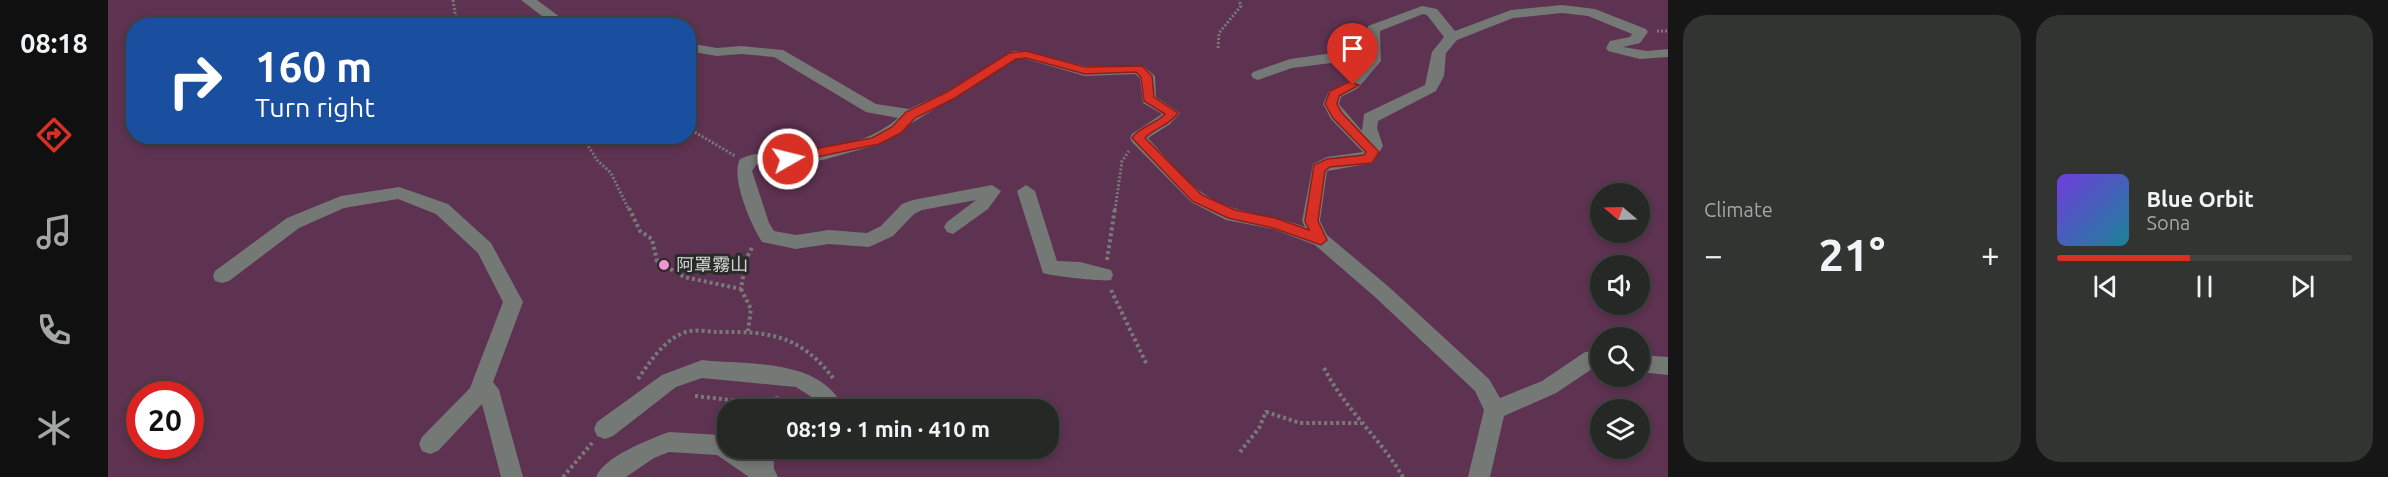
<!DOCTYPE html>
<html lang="en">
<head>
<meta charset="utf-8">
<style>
  :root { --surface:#262826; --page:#323432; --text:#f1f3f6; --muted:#a4a6a7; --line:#424443; --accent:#d93025 }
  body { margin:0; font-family:Ubuntu,"Noto Sans TC",sans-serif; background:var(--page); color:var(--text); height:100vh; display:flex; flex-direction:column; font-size:22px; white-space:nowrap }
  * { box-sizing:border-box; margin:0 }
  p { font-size:20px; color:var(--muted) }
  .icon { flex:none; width:33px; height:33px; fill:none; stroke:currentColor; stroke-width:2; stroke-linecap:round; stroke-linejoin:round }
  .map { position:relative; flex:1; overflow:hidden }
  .drawer { display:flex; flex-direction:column; gap:15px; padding:15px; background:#151615; width:720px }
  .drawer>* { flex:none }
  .hud { position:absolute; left:18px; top:18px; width:570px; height:126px; border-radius:24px; box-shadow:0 3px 9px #0003,0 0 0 2px var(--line); background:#1a4fa0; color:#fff; overflow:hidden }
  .needle { width:39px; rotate:289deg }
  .tools { position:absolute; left:1482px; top:183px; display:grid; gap:12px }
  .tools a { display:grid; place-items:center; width:60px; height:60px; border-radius:50%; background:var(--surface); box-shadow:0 3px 9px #0003,0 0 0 2px var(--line); font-size:30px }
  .speed { position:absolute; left:18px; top:381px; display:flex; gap:12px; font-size:30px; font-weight:700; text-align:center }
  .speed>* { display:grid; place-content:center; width:78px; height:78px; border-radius:50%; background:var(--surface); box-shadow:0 3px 9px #0003,0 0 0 2px var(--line); line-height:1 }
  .speed .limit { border:9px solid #d22; background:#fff; color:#111 }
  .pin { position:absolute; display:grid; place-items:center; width:51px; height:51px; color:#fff; margin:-62px -26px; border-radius:50% 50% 50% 0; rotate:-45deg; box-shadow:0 0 6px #0007 }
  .pin .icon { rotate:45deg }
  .me { position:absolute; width:66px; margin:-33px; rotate:82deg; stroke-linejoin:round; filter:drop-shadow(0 0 4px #0008) }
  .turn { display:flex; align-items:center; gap:21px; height:126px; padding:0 30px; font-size:27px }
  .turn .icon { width:78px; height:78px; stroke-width:2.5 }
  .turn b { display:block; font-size:42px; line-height:51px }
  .big { font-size:45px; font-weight:700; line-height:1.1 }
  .drawer .tile { flex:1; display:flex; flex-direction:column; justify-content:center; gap:9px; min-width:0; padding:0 21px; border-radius:24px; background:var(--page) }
  .song { display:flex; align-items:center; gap:18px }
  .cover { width:72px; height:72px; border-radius:9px; background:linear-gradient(135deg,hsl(260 70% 55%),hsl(190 70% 35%)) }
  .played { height:6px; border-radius:3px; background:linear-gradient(90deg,var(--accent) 45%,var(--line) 45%) }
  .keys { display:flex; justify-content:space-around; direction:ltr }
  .heat { display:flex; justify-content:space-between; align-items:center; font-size:33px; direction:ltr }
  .drawer .tiles { flex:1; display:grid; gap:15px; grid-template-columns:repeat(2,1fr) }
  .trip { position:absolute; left:609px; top:399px; width:342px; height:60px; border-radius:24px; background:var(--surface); box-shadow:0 3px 9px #0003,0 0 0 2px var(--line); font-weight:700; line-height:60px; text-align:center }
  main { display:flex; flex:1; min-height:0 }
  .dock { display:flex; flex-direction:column; width:108px; justify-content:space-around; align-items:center; background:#0f100f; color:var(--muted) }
  .dock .icon { width:42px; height:42px }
  .dock .selected { color:var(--accent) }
  .dock b { font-size:27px; color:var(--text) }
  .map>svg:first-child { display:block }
  .green { fill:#5e3251; fill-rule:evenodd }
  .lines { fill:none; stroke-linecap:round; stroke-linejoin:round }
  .path-far1 { stroke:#787a78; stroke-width:3; stroke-dasharray:2 2; stroke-linecap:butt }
  .path { stroke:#787a78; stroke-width:4; stroke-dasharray:3 3; stroke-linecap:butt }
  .minor { fill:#757976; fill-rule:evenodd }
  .route { fill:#d93025; stroke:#8d1f18; stroke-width:1.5 }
  .poi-dot { fill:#f391d5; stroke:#292b29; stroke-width:2 }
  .labels { text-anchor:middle; stroke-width:6; stroke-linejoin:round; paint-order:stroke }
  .poi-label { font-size:18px; fill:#d1d2d1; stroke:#292b29; text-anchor:start }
</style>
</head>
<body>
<main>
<nav class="dock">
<b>08:18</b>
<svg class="icon selected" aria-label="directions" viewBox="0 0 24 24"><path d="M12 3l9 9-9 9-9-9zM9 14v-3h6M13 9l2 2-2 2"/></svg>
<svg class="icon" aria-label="music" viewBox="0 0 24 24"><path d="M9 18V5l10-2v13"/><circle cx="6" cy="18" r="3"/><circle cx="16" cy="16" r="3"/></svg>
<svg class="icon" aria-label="phone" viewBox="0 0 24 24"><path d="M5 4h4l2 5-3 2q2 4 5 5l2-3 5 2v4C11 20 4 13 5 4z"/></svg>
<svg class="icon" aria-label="climate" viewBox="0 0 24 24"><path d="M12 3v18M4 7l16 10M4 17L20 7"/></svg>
</nav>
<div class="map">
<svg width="1560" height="477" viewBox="0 0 1560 477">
  <rect width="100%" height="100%" fill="#333533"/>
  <path class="green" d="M0,0H1560V477H0ZM26,26H580V136H26ZM1492,194H1532V232H1492ZM1492,266H1532V304H1492ZM1492,338H1532V376H1492ZM32,394H82V446H32ZM620,410H940V448H620ZM1492,410H1532V448H1492Z"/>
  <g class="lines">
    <path class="path-far1" d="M345,0L349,26
      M1549,31H1560
      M1110,48L1111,33L1133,6L1131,0
      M580,128L627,156
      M474,136L489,160L503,173L521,210
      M1007,210L1014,161L1021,151"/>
    <path class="path" d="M521,208L532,231L544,239L549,261L576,277L633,289L638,259L645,246
      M999,260L1007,208
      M633,289L643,309L640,331
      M1003,290L1039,365
      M1216,368C1236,408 1272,438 1295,477
      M530,379C542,362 554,342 575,333C586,328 600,332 611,332C662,331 693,336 725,378
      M587,396L649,403
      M1132,452L1151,428L1158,412L1192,423H1253
      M455,477L484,443"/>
    <path class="minor" d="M413,0H429L464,26H447Z
      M1454,5L1487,9L1538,29L1540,32L1532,43L1515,47L1539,51L1560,49V57L1532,59L1500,51L1498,48L1502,41L1522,37L1524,34L1480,16L1454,13L1405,18L1349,40L1338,53L1336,76L1328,91L1270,121L1269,128L1275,146L1265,163L1219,171L1212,221L1219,235L1281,287L1381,379L1392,398L1434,381L1477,352L1492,351V367H1487L1448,393L1396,416L1382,477H1360L1376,410L1367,391L1267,297L1207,245L1165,229L1118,220L1083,202L1024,142L1022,138L1024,134L1054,114L1035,103L1032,78L1027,74L977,76L918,59H908L768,145L715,160L649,164L644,171L661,223L666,231L688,235L721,230L759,233L773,226L794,204L805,200L884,185L893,191L880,209L845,234L839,232L836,227L839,222L868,200L814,210L806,214L785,236L761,247L721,244L688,249L654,242C643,225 622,177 632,159C648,151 662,153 678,153C717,151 760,144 790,118L758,112L666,57L633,54L609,56L580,51V43L609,48L633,46L675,50L768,104L801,109L838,92L905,51H918L977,66H1035L1047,76L1048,97L1072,113L1062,124L1040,138C1057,156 1075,180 1096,194C1126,214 1164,215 1197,227L1194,221L1205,164L1219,157L1255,152L1223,119L1215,104L1221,91L1240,82L1245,75L1223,63L1184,68L1150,80L1145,78L1143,75L1145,72L1182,59L1225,53L1253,67L1259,60L1260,26L1314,6L1329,9L1347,31L1403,10ZM1315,14L1319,15L1336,37L1324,52L1317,85L1256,114L1254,131L1231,104L1233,97L1250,88L1273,61L1272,31Z
      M918,185L927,191L949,261L972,262L1003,270L1005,275L1003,280C997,282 943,276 935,273L909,191Z
      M291,187L340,204L383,243L415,302L385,382L391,390L415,477H393L374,404L330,451L322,454L314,451L311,444L314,437L362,388L395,302L370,253L328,214L290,199L236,208L191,228L121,281L114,283L107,281L105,276L107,271L179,218L233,196Z
      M1532,355L1560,357V375L1532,372Z
      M594,360C640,365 712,358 735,407L733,410H713L705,398L688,387L594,378L568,387L505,436L497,439L489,436L486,429L489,422L554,375Z
      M669,396L676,398L680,405L677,410H655L662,398Z
      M561,432L613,435L620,437V448H636L643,453V448H665L666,469L670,477H641L609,455L561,452L546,458L518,477H488C497,456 540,440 561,432Z"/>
  </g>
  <path class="route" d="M918,51L977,67L1034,66L1044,76L1046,97L1070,113C1061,126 1048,127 1037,138L1094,195L1127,210L1167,218L1201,230L1197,221L1206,165L1219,159L1256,155L1258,152L1225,118L1217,104L1222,91L1241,82L1251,85L1231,96L1229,104L1234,113L1271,152L1264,163L1222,167L1217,171L1210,221L1219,240L1213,245L1165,228L1120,218L1084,201L1024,138C1033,125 1047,125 1057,114L1036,101L1033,77L1028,72L977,74L918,58L908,59L847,98L807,118L793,133L771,144L680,163L674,159L680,154L764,138L784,127L798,112L839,92L901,53Z"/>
  <circle class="poi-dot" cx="556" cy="265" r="6"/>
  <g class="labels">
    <g class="poi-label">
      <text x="568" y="271">阿罩霧山</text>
    </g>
  </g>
</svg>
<div class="tools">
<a><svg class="needle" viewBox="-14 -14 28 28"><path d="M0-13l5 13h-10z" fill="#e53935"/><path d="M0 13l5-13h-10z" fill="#a4a6a7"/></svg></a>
<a><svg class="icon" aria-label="sound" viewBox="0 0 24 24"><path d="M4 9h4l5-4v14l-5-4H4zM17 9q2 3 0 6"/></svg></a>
<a><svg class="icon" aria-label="search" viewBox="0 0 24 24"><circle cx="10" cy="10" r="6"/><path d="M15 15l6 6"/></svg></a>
<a><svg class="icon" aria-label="layers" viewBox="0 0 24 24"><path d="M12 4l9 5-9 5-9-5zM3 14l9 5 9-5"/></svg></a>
</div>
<div class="speed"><div class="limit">20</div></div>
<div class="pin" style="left:1245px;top:85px;background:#d93025"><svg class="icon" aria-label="arrive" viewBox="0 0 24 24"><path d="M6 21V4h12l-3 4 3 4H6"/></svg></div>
<svg class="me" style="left:680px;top:159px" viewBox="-20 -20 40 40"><circle r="17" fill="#d93025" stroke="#fff" stroke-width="3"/><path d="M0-11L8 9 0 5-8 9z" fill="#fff"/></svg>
<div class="trip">08:19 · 1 min · 410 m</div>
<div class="hud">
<div class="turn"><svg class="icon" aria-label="right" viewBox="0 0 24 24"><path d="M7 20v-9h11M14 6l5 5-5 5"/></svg><div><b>160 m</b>Turn right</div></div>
</div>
</div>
<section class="drawer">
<div class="tiles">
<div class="tile"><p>Climate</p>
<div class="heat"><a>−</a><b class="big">21°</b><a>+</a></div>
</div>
<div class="tile">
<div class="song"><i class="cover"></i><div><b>Blue Orbit</b><p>Sona</p></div></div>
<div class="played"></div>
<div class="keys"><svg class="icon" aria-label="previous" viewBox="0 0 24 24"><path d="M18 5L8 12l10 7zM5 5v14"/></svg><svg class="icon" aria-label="pause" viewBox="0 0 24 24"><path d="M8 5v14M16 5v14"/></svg><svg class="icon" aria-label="next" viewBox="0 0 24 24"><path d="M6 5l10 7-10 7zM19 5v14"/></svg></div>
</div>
</div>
</section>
</main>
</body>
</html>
